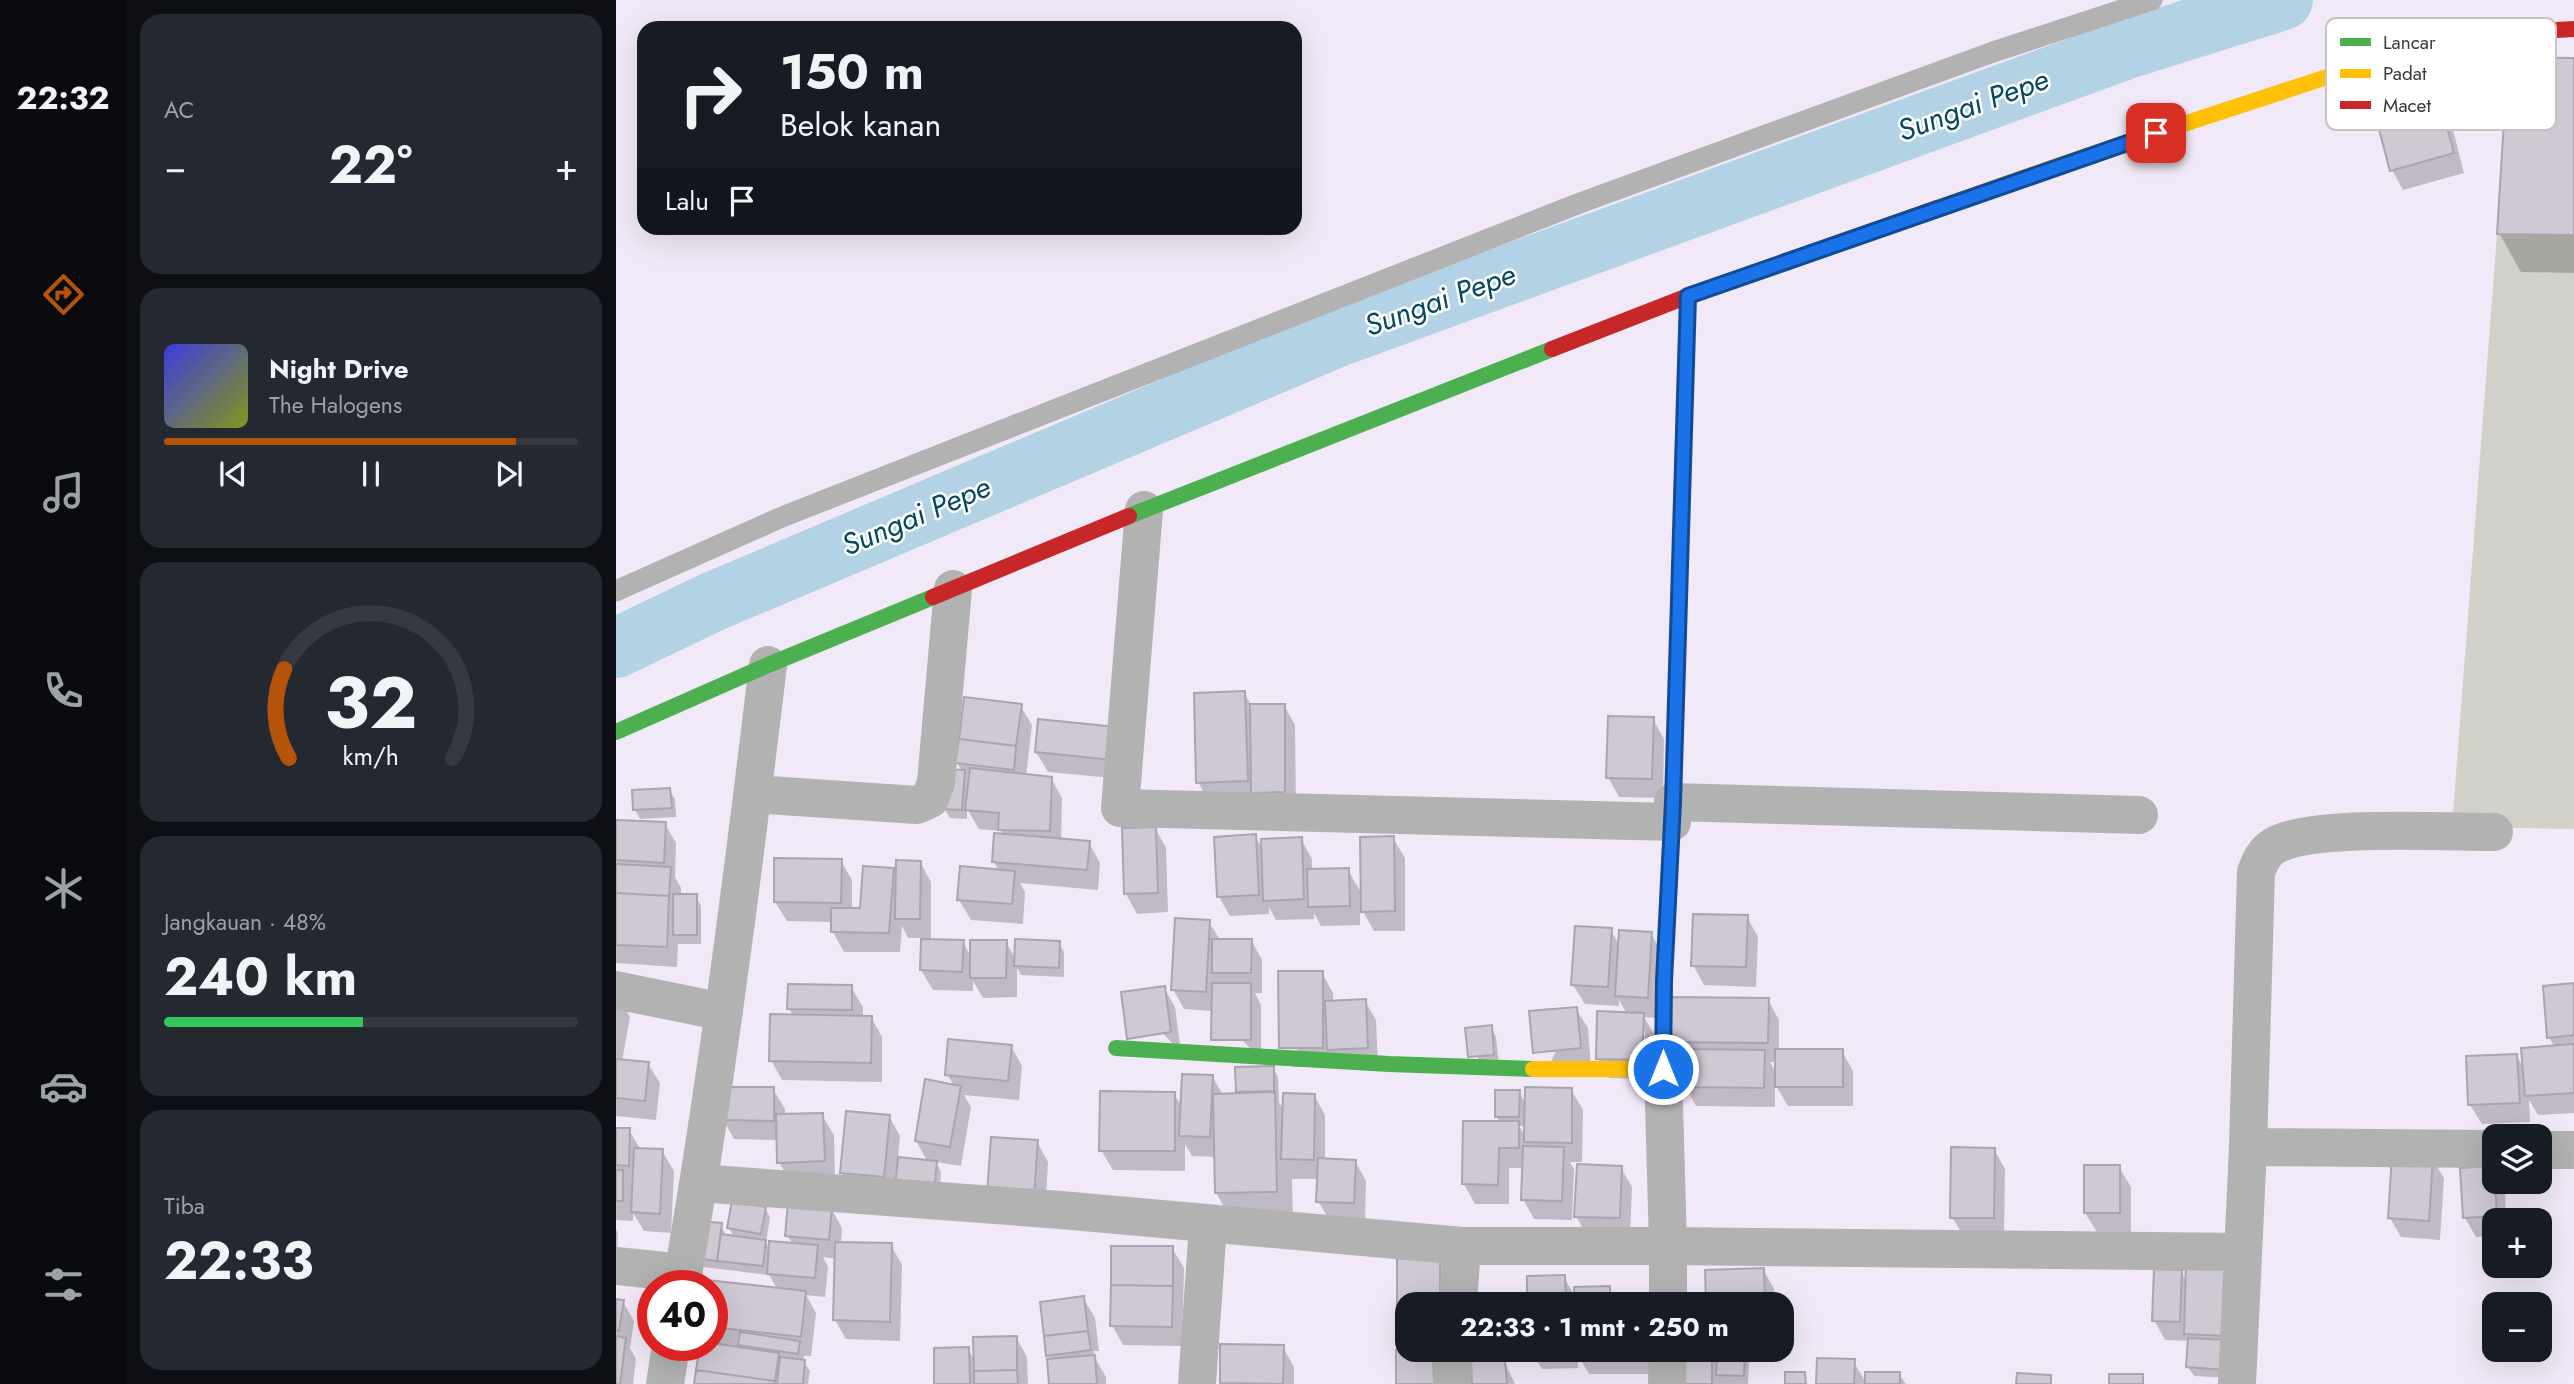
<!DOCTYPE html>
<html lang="id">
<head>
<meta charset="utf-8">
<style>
  :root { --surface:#171b24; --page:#242831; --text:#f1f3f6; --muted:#9ea1a6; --line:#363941; --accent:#b45309 }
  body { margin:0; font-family:Jost,sans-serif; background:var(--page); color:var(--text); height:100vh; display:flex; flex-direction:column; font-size:26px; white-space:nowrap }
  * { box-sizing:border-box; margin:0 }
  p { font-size:23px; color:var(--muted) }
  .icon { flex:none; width:38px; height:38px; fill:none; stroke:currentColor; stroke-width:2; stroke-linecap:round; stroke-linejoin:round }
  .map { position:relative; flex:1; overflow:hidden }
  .sheet { display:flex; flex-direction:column; gap:14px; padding:14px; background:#0d0f14; width:490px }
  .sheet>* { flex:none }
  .guide { position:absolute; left:21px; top:21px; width:665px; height:214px; border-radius:21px; box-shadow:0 7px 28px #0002; background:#171b24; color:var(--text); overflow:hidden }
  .controls { position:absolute; left:1866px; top:1124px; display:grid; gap:14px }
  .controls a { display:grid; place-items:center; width:70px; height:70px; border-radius:14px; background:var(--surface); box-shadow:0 7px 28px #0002; font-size:35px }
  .speed { position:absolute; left:21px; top:1270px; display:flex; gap:14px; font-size:35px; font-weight:700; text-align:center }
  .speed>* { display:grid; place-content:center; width:91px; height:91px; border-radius:50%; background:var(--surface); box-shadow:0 7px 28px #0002; line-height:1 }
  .speed .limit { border:10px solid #d22; background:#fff; color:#111 }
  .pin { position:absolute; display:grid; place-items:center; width:60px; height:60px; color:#fff; margin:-30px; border-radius:14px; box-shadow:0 4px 10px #0006 }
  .me { position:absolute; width:77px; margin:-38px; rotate:0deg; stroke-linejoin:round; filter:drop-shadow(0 0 5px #0008) }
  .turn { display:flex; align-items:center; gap:24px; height:147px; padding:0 28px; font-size:32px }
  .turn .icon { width:91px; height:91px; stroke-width:2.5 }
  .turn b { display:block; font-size:49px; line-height:60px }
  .then { display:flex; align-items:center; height:66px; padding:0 28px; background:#0003; gap:14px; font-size:26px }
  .big { font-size:52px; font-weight:700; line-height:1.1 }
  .sheet .widget { flex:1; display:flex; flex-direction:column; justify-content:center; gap:10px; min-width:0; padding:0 24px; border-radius:21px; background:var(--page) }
  .sheet .dial { align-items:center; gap:0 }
  .dial svg { height:182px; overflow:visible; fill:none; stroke:var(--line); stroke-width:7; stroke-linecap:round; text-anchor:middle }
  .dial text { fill:var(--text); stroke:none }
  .song { display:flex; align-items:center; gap:21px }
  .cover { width:84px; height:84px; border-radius:10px; background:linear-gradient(135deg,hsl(240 70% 55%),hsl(70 70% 35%)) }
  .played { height:7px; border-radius:4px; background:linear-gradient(90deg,var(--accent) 85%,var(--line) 85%) }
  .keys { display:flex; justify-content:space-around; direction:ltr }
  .heat { display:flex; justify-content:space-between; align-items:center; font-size:38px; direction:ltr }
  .charge { height:10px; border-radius:5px; background:linear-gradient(90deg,#34c759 48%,var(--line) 0) }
  .trip { position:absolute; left:779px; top:1292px; width:399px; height:70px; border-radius:21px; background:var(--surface); box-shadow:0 7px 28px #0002; font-weight:700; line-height:70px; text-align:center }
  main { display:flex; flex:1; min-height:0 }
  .dock { display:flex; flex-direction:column; width:126px; justify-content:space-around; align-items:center; background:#090b0e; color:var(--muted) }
  .dock .icon { width:49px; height:49px }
  .dock .selected { color:var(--accent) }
  .dock b { font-size:32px; color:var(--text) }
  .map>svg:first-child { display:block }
  .green { fill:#d1d1c9 }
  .shadow { fill:#0003; fill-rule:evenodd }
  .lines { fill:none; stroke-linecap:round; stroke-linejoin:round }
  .river { stroke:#b3d2e5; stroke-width:60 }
  .building { fill:#cfc9d4; stroke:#aaa4af; stroke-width:2 }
  .lane { stroke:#b2b2b3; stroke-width:21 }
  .street { stroke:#b2b2b3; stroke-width:38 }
  .fast { stroke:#4caf50; stroke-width:16 }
  .slow { stroke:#ffc107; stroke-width:16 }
  .jam { stroke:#c62828; stroke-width:16 }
  .route-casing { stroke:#114b97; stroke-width:18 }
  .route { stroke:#1a73e8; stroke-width:12 }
  .labels { text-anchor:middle; stroke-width:5; stroke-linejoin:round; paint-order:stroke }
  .water-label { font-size:30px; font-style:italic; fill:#064a5f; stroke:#fff }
  .key { fill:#fff; stroke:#c5c3c6; stroke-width:2 }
  .key-label { font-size:19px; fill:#3d3741 }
</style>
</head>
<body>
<main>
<nav class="dock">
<b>22:32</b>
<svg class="icon selected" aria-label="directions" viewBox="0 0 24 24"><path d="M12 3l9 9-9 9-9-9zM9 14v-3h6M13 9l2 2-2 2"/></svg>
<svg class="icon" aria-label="music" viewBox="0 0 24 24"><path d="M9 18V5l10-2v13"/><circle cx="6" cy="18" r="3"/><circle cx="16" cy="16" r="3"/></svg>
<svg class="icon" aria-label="phone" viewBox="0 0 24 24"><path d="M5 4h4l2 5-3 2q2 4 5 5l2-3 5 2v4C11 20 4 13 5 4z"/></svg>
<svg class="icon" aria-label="climate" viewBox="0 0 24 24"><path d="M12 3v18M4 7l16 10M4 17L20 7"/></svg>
<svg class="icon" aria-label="car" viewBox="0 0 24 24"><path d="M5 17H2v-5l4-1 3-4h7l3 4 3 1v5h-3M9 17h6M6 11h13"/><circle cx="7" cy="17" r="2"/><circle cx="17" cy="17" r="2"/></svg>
<svg class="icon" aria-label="filters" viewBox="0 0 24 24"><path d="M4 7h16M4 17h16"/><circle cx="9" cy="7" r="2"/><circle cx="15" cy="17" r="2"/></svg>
</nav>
<section class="sheet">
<div class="widget"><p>AC</p>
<div class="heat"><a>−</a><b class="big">22°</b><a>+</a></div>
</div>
<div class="widget">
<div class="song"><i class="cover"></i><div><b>Night Drive</b><p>The Halogens</p></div></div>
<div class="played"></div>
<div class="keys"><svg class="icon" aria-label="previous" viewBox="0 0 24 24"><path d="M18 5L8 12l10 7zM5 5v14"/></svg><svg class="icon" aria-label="pause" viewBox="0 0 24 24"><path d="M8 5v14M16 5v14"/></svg><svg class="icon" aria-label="next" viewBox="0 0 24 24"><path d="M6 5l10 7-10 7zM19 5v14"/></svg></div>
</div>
<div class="widget dial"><svg viewBox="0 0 100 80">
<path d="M14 69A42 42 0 1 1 86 69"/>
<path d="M14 69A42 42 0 0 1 12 30" stroke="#b45309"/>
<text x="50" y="56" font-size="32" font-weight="700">32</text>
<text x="50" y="72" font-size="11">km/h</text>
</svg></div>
<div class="widget"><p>Jangkauan · 48%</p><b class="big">240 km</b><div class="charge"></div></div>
<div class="widget"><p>Tiba</p><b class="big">22:33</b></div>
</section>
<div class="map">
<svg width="1958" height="1384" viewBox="0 0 1958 1384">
  <rect width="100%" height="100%" fill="#f1e9f7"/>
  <path class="green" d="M1881,234L1958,235V829L1836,827Z"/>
  <path class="shadow" d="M1958,60V273L1905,272L1883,233Z
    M1822,99L1834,118L1848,173L1787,190L1776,170Z
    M628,693L636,706L668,705L679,725L680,811L593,802L582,782Z
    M404,705L416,725L410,776L435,778L446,798L445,841L473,843L484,863L482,890L404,883L409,892L407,924L355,920L343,900L383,871L378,862L388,836L385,831L363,829L351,809V819L334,818L328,808L346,772L341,762Z
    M1037,719L1048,739L1047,798L1003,797L992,777Z
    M499,729L507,779L432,772L420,752Z
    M53,790L59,799L60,817L24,819L19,810Z
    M0,821L49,824L60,843L59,877L65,888V896H80L85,906V944H62L61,967L0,963Z
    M539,828L550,848L552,912L521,914L510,894Z
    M639,836L647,850L685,839L696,859V870H732L746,894L777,838L789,858V931H758L744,906V925L705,926L698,913V919L660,920L653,907V914L614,916L603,897Z
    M225,861L236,880V910H246L277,870L281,878L304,862L315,882V941L347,942L355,957L390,942L400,960L443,943L448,952V977L405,975L401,968V997L367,998L357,981V991L317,990L305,970L307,938H292L286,926L284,952H228L217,932V922L171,921L159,902Z
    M1131,917L1142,937L1140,987L1088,985L1077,965Z
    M593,922L604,940H635L646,960V993H639L645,1005V1059L597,1011L568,1009L557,989Z
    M960,928L994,930L1004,945V932L1035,934L1047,954L1043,1018L1028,1017L1038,1034L1037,1079L993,1078L982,1059L983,1013L1011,1014L1003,1000V1006L969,1004L957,985ZM1025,1031H1029L1028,1069H1024Z
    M706,973L717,993V1002L749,1001L760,1020L762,1067H676Z
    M1958,985V1113L1922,1115L1913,1100L1914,1122L1866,1124L1854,1105L1900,1055L1909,1070L1939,1048L1933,1037Z
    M235,987L247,1007V1017H255L266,1037V1082L166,1080L155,1060L178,1016L173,1009Z
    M548,988L559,1007L565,1052L507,993Z
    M0,997H3L14,1017L6,1061L32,1064L44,1083L40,1120L0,1116Z
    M1152,1000L1163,1020V1051H1226L1237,1071V1106H1172L1159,1084V1107L1080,1106L1069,1086V1062H1064L1053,1042ZM1154,1062H1160V1073Z
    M960,1009L972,1028L975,1068L930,1072Z
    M875,1027L880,1037L883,1064L859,1066Z
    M395,1046L406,1066L403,1100L348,1095L355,1107L345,1166L320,1162L325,1172L323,1201L237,1192L226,1172L273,1116L284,1136L282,1159L312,1162L300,1141L338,1086L331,1074Z
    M657,1068L662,1077L663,1102L668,1112L698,1095L709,1115V1160L739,1161L750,1181L749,1222L714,1221L702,1201L703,1179H676L677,1221L617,1222L600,1193V1157L576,1156L569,1144V1171L497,1170L485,1150L558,1094L566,1107L596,1076L607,1095H623L621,1091Z
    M157,1089L169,1109V1116L206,1115L218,1135L219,1181L174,1182L163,1162L162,1140L118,1139L107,1119Z
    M955,1090L967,1110L966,1162H954L958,1169L956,1220L918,1219L907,1199L908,1168H893V1204H859L848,1184L884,1123L881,1117L903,1092L911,1106ZM903,1126H910V1137Z
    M0,1130H13L25,1150L46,1151L58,1171L55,1233L28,1231L17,1213V1221L0,1220Z
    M421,1142L432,1162L429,1216L384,1213Z
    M1378,1149L1389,1169L1388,1238L1348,1237L1336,1217Z
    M1816,1158L1828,1178L1824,1240L1785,1237L1774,1218Z
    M1503,1167L1515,1187V1232H1481L1469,1213Z
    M1005,1168L1016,1187L1014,1238L971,1236L960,1216Z
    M1878,1181H1885L1889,1188L1890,1220H1878V1236L1860,1237L1849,1218Z
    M149,1208L154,1217L150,1243L154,1250L177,1245L171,1235L215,1208L226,1228L225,1244L275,1245L286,1265L284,1341L230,1339L219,1320L221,1259L207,1257L212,1267L209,1297L190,1295L200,1313L195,1356H188L187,1361L194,1371L192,1384H80L86,1346L99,1345L96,1340V1286H92V1282L162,1290L153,1275L87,1267L81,1258L105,1225L110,1236L118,1237L113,1228Z
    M0,1229L2,1233L0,1273Z
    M783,1247H823L834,1304H791V1349H834L828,1384H782L788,1351L783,1342Z
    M556,1248L568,1268L566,1346L507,1345L496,1325Z
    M1613,1268L1615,1378L1578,1376L1572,1367L1574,1341L1549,1340L1538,1320L1565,1272L1572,1283Z
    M1147,1269L1158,1289L1159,1304H1093L1092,1301Z
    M948,1277L960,1299L993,1288L1002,1304H913Z
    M467,1298L479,1318L483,1351H478L479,1358L490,1377V1384H435V1361L432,1355ZM433,1353H440V1356L433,1357Z
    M0,1301L7,1302L18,1321L14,1348L20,1359L17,1384H0Z
    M400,1337L411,1357L412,1384H320L352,1349L360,1363Z
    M667,1347L678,1367V1384H606Z
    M914,1349H1037V1374H973L961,1353L962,1368L926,1369Z
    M1061,1349H1096L1102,1359L1101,1349H1145V1362H1133L1132,1384H1061Z
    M888,1361L899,1384H858Z
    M1237,1361L1251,1384H1202Z
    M1283,1374L1290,1384H1251Z"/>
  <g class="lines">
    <path class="river" d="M0,648L96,602L724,336L1508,50L1667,0"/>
  </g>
  <path class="building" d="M1892,57L1958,58V235L1881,234Z
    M1823,97L1838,153L1774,171L1759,114Z
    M629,691L632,781L580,783L578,693Z
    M348,697L406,704L400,746L343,739Z
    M634,704H669V792L635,793Z
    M992,716L1038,717L1036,779L990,778Z
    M422,719L500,727L496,760L419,752Z
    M343,739L400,746L398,770L339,763Z
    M354,768L436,777L434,831L382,830L383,813L349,810Z
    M329,769L349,770L346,810L326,809Z
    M54,788L56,808L17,810L16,790Z
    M0,820L50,822L48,863L0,860Z
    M540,827L542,893L508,894L506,828Z
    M378,833L474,841L471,870L376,862Z
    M640,834L643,895L601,897L598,837Z
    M778,836L779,911L745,912L744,837Z
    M686,837L688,899L647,901L645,839Z
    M158,858L226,859L225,903L158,902Z
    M280,860L305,861L304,919H279Z
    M0,864L55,867L53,896L0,893Z
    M247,866L278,868L273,933L215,932V908H244Z
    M344,866L399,871L396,904L341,900Z
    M733,868L734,906L692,907L691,869Z
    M0,893L53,896L51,947L0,945Z
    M57,894H81V935H57Z
    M1077,914L1132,915L1130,967L1075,966Z
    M559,918L594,920L590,992L555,990Z
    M959,926L996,928L992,987L955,985Z
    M1003,930L1036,932L1032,998L999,996Z
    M305,939L348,940L346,972L304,970Z
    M399,939L444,941L443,968L398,966Z
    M596,939H636L635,973H596Z
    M354,940H391L390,978H354Z
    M662,971H707V1048H663Z
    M596,983H635V1040H595Z
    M1958,983V1035L1931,1038L1927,986Z
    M172,984L236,985V1010L171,1009Z
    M549,986L555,1032L511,1039L505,992Z
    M1052,997L1153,998L1152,1043L1051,1042Z
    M750,999L752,1048L711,1050L709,1001Z
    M961,1007L965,1048L917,1053L913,1011Z
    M981,1011L1028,1013L1026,1060L980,1059Z
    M154,1014L256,1016L255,1063L153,1061Z
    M876,1025L878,1055L852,1057L849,1028Z
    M332,1039L396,1045L392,1081L329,1075Z
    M1958,1044V1093L1909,1096L1905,1048Z
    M1068,1049L1149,1050L1148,1088L1067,1087Z
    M1159,1049H1227V1087H1159Z
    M1901,1054L1904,1103L1852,1105L1850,1056Z
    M0,1059L33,1062L29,1101L0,1098Z
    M658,1066V1091L620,1092L619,1067Z
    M566,1074L597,1075L594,1137L563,1136Z
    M309,1079L345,1086L334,1147L299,1141Z
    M105,1087H158V1121L105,1120Z
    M909,1087L956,1088V1143L908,1142Z
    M879,1090H904L903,1117H879Z
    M484,1091L559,1092V1151H483Z
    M659,1092L661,1192L599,1193L597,1094Z
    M667,1093L699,1094L698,1160L665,1159Z
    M230,1111L274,1115L268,1177L224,1173Z
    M207,1113L209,1161L161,1163L160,1114Z
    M847,1121H903V1148H883L882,1185L846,1184Z
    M0,1128H14L13,1166L0,1165Z
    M375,1137L422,1140L418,1197L371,1194Z
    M907,1146L948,1147L946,1201L905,1200Z
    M1335,1147L1379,1148L1378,1218H1334Z
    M18,1148L47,1149L44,1214L15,1212Z
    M1776,1155L1817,1157L1813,1221L1772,1218Z
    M282,1157L321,1161L318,1192L279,1188Z
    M702,1158L740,1160L738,1203L700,1202Z
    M961,1164L1006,1166L1004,1218L958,1217Z
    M1468,1165H1504V1213H1468Z
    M1878,1166L1881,1216L1847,1218L1844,1168Z
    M0,1170H7V1201H0Z
    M116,1201L150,1207L145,1234L111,1228Z
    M172,1203L216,1207L213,1240L169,1236Z
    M84,1221L106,1223L101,1261L79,1258Z
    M105,1234L150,1240L147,1266L101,1261Z
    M153,1241L202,1245L199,1278L151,1274Z
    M219,1242L276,1243L274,1322L217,1320Z
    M824,1245V1304H791V1342H781V1246Z
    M495,1246H557V1286L495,1285Z
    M1570,1264L1614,1266L1611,1336L1568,1334Z
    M1148,1268L1149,1300L1090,1302L1089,1270Z
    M1538,1269L1566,1270L1564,1322L1536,1321Z
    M949,1275L950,1304H911V1276Z
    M91,1280L190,1291L185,1337L96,1327V1286H90Z
    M495,1285L557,1286L556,1327L494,1326Z
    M994,1286V1304H959L958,1287Z
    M1057,1294L1083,1295V1304H1057Z
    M468,1296L472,1331L428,1336L424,1302Z
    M0,1299L8,1300L3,1331L0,1330Z
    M472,1331L475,1350L430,1356L428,1336Z
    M124,1332L184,1341L182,1354L122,1345Z
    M0,1336L10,1338L4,1384H0Z
    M401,1336V1370L358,1371L357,1337Z
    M1572,1338L1612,1340L1610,1370L1570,1367Z
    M96,1343L163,1353L159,1381L80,1370L84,1346H96Z
    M604,1344L668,1345L667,1384L604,1383Z
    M353,1347L354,1384H318V1348Z
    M817,1349L818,1384H780V1350Z
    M960,1349H1027V1355H960Z
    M1060,1349H1096V1384H1059Z
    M1101,1349H1129L1128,1376L1100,1375Z
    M479,1355L481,1384H433L431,1359Z
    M164,1357L189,1360L187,1384H161Z
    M1201,1358L1239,1359L1238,1384H1200Z
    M889,1360L891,1384H856L855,1361Z
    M80,1370L159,1381V1384H78Z
    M401,1370L402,1384H358V1371Z
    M1169,1372H1189L1190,1384H1169Z
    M1249,1372H1284V1384H1249Z
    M1401,1373L1435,1375V1384H1400Z
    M1493,1374H1527V1384H1493Z"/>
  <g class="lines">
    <path class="lane" d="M0,591L166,517L964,203L1377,52L1536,0"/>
    <path class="street" d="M528,510L504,808L1056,822
      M137,794L301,805L314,799L320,782L337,589
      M1057,802L1523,815
      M0,990L108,1012
      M1047,1069L1052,1246L1626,1252
      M1632,1147L1640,872C1644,862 1648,852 1658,846C1693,824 1831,832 1878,832
      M1923,1150H1958
      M83,1183L445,1210L846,1246H1052V1304
      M0,1266L68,1273
      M65,1286C101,1080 127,873 152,665
      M842,1304L846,1246
      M49,1384L55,1346
      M581,1384L592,1225
      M836,1384L838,1349
      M1051,1384L1052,1349
      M1621,1384L1632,1147L1878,1149"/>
    <path class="fast" d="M513,516L936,349
      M0,732L152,665L317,597
      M1059,745L1072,296
      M500,1048L773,1064L917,1069"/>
    <path class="slow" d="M1321,208L1464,158L1784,53
      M917,1069H1047L1048,981L1059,745"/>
    <path class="jam" d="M1784,53C1841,35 1899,32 1958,29
      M936,349L1072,296L1321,208
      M317,597L513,516"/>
  </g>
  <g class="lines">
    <g class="route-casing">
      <path id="route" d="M1047,1069L1048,981L1057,802L1072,296L1540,133"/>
    </g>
    <use href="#route" class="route"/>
  </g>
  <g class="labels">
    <g class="water-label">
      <text transform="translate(1357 105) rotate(-20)" y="10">Sungai Pepe</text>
      <text transform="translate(824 300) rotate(-20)" y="10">Sungai Pepe</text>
      <text transform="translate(300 516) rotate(-23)" y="10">Sungai Pepe</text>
    </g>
  </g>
  <rect x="1710" y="18" width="230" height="112" rx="10" class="key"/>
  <rect x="1724" y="38" width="31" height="8" fill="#4caf50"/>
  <rect x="1724" y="69" width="31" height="9" fill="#ffc107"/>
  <rect x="1724" y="101" width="31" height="8" fill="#c62828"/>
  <g class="key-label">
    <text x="1767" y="49">Lancar</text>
    <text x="1767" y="80">Padat</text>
    <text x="1767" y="112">Macet</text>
  </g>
</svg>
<div class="controls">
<a><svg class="icon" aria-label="layers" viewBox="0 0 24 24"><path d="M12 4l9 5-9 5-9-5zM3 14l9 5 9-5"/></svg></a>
<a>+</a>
<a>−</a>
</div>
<div class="speed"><div class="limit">40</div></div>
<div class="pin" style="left:1540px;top:133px;background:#d93025"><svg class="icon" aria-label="arrive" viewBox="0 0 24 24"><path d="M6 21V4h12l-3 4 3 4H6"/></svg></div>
<svg class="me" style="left:1047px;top:1069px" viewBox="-20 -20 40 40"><circle r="17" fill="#1a73e8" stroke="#fff" stroke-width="3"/><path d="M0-11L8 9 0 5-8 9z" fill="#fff"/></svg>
<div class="trip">22:33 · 1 mnt · 250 m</div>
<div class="guide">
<div class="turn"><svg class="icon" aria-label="right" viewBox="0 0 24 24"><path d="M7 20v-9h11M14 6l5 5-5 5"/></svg><div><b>150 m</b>Belok kanan</div></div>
<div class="then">Lalu<svg class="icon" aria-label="arrive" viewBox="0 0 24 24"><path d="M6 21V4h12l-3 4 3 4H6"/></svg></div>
</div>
</div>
</main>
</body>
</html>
